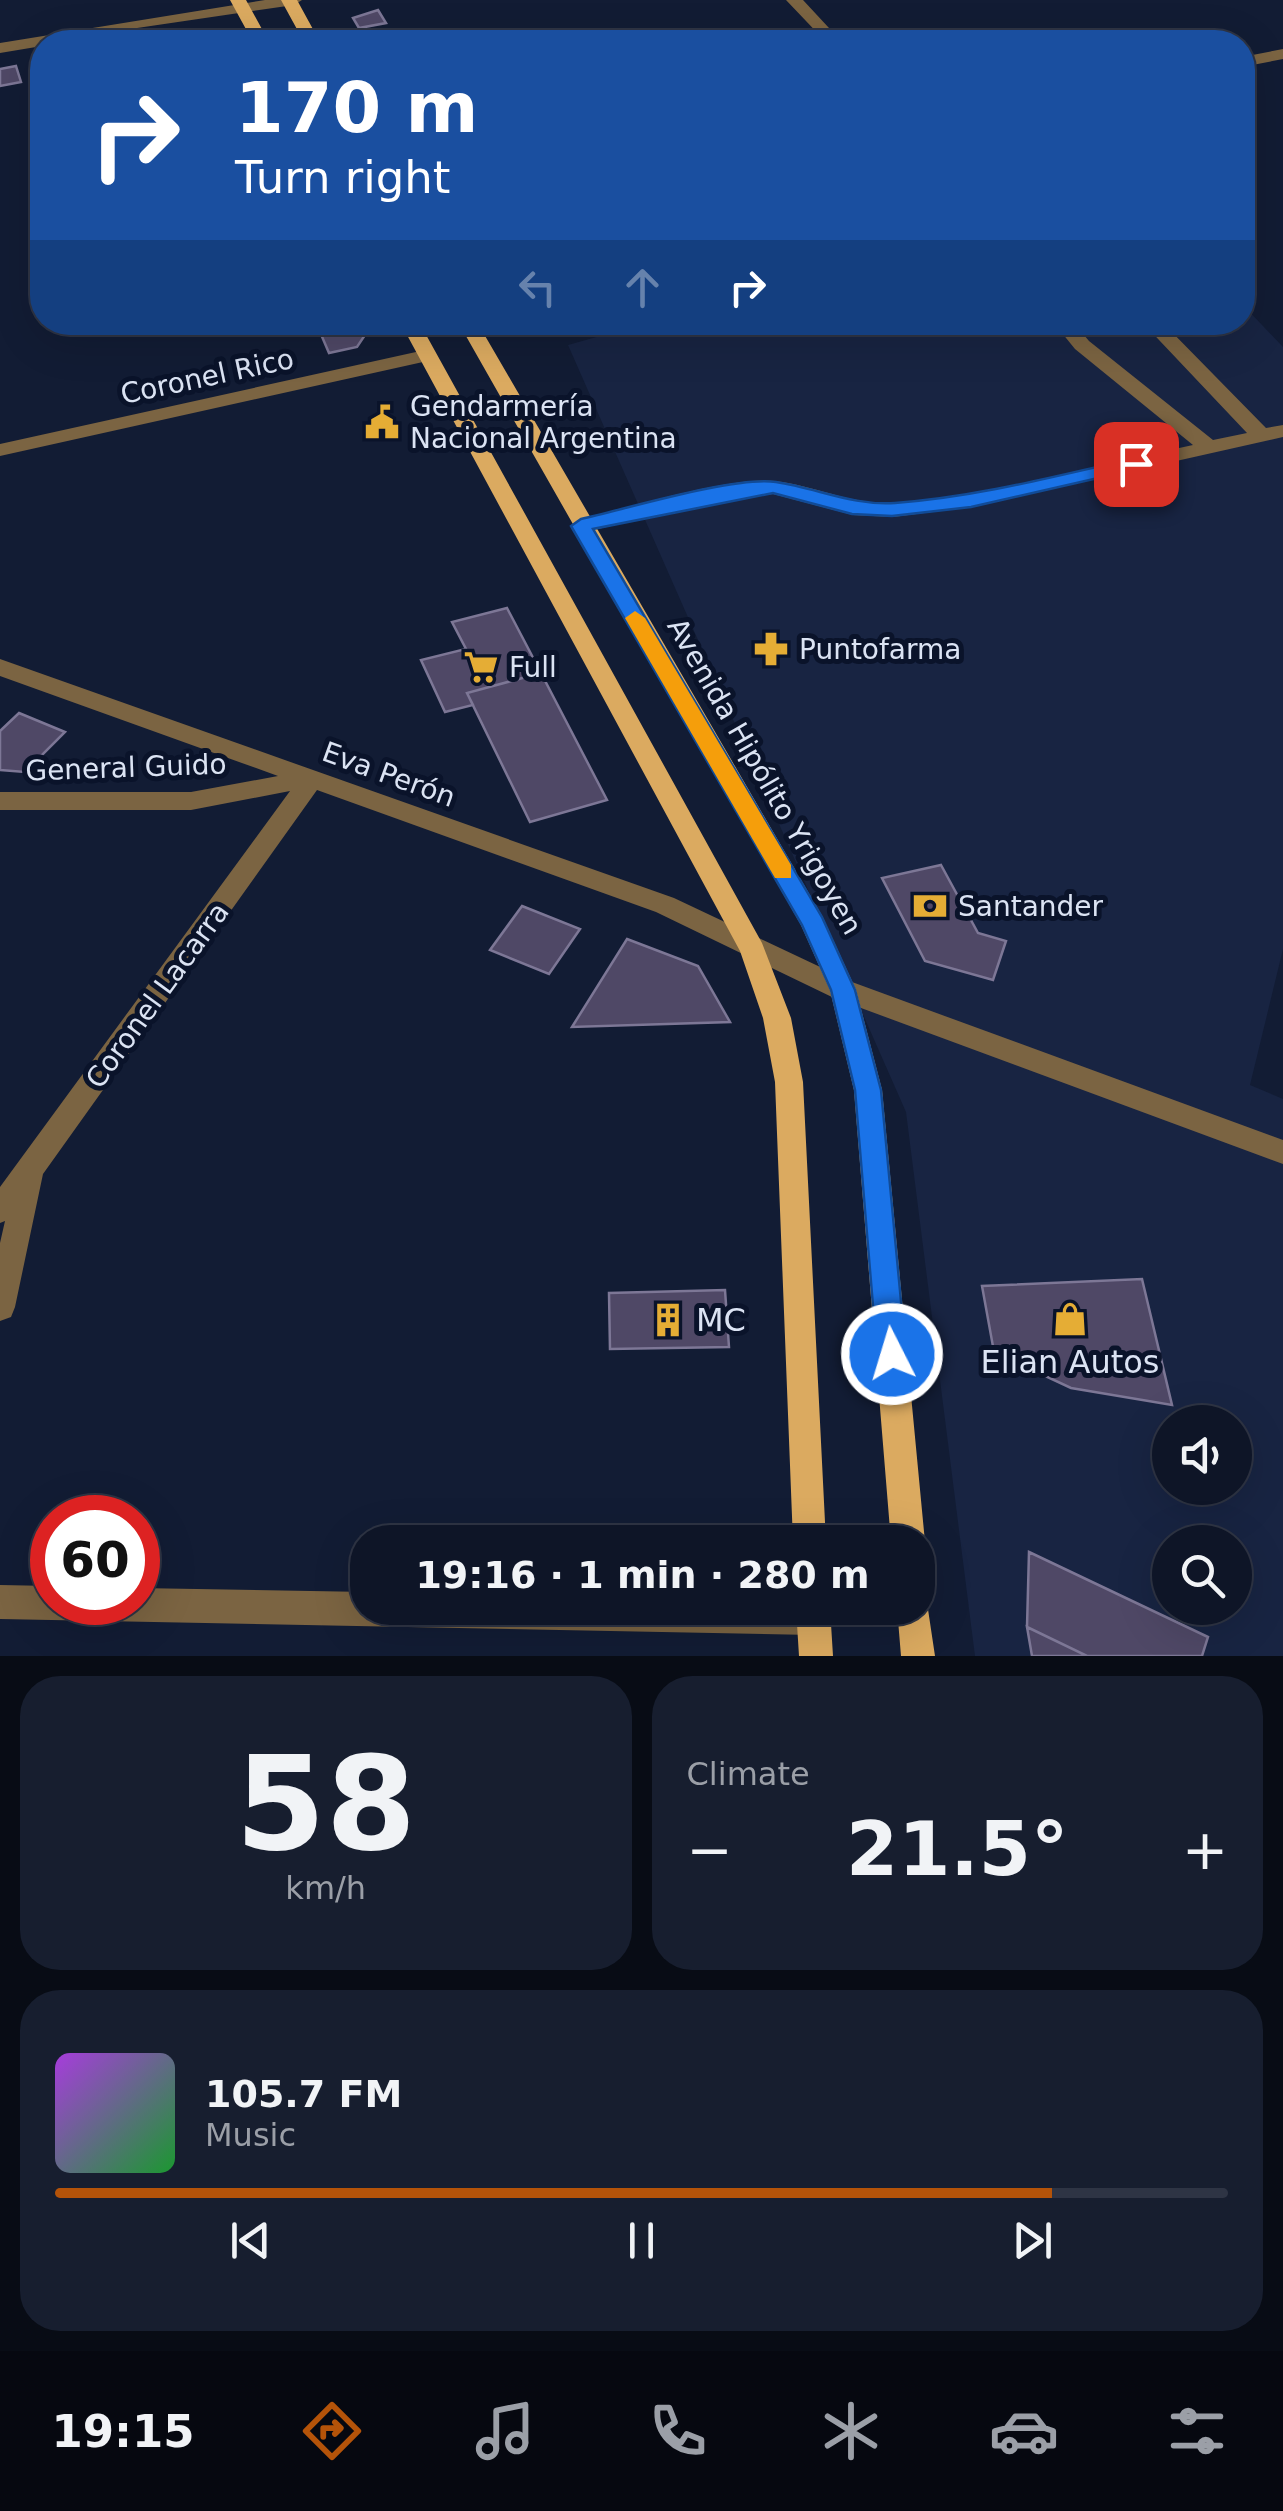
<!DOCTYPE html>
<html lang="en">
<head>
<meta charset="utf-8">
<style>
  :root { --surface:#0e1527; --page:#171e2f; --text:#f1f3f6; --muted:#9b9fa7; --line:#2e3444; --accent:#b45309 }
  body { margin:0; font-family:"DejaVu Sans",sans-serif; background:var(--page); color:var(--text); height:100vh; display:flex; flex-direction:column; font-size:38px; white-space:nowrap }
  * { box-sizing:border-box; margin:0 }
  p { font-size:32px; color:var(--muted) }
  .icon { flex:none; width:55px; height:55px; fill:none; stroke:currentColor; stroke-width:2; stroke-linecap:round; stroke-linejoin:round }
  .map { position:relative; height:1656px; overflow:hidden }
  .sheet { display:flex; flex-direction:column; gap:20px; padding:20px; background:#080c15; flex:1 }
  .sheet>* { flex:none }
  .banner { position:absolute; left:30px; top:30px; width:1225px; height:305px; border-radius:40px; box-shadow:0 10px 40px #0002,0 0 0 2px var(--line); background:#1a4fa0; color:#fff; overflow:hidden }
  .tools { position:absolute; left:1152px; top:1405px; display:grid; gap:20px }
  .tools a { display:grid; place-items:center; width:100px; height:100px; border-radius:50%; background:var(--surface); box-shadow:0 10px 40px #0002,0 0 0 2px var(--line); font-size:50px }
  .speed { position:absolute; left:30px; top:1495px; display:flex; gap:20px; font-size:50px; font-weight:700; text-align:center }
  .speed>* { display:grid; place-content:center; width:130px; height:130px; border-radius:50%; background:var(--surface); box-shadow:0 10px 40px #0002,0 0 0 2px var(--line); line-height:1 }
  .speed .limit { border:15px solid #d22; background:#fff; color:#111 }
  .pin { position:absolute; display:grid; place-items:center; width:85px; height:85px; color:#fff; margin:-42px; border-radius:20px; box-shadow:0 5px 15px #0006 }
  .me { position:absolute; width:110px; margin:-55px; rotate:355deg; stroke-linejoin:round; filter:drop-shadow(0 0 8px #0008) }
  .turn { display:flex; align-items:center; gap:35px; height:210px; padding:0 40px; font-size:45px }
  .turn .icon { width:130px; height:130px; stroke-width:2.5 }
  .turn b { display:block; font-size:70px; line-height:85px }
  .lanes { display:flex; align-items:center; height:95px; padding:0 40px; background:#0003; justify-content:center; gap:50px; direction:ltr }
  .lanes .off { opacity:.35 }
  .big { font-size:75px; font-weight:800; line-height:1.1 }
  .sheet .widget { flex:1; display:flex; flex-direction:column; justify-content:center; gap:15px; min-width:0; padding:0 35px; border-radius:40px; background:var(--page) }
  .sheet .dial { align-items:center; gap:0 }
  .dial b { font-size:130px; line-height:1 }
  .song { display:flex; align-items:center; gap:30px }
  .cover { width:120px; height:120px; border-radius:15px; background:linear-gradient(135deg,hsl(280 70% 55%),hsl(130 70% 35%)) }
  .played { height:10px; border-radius:5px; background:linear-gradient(90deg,var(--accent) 85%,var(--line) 85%) }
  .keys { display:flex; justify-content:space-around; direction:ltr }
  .heat { display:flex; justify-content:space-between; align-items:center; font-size:55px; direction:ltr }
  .sheet .tiles { flex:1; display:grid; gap:20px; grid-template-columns:1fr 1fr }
  .widget:last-child { grid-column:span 2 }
  .trip { position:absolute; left:350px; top:1525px; width:585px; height:100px; border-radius:40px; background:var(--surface); box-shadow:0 10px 40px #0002,0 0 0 2px var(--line); font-weight:800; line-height:100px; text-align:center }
  .tab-bar { display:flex; height:160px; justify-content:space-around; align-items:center; background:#060810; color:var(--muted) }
  .tab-bar .icon { width:70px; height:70px }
  .tab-bar .selected { color:var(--accent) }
  .tab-bar b { font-size:45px; color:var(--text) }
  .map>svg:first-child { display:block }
  .built { fill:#182442; fill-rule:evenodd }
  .building { fill:#4f4866; stroke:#7d7796; stroke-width:2.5 }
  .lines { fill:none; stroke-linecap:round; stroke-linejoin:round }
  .minor { fill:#7b6442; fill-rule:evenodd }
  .major { fill:#dbaa60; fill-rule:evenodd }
  .route { fill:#1a73e8; stroke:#114b97; stroke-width:2.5 }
  .slow { fill:#f59e0b }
  .labels { text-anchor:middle; stroke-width:10; stroke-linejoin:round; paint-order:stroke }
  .street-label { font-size:28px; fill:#dbe3f3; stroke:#0a132a }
  .poi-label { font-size:28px; fill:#dbe3f3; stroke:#0a132a; text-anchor:start }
  .near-poi-label { font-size:32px; fill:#dbe3f3; stroke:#0a132a; text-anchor:start }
</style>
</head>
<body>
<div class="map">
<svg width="1283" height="1656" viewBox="0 0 1283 1656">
  <rect width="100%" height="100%" fill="#121c34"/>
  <path class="built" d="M1243,305L1283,347V949L1250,1085L1283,1099V1656H975L906,1112L568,345L650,322H1242ZM1170,1422H1235V1488H1170ZM1170,1542H1235V1608H1170Z"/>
  <path class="building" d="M378,10L386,23L359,28L353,18Z
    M224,31L230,42H157Z
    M16,66L21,82L0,86V69Z
    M330,322H367L369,329L357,347L329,353L317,325Z
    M507,608L541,673L467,693L473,705L445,712L421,660L466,649L452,622Z
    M541,673L607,800L530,822L467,693Z
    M19,713L65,732L25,772L0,770V731Z
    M941,865L978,933L1006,941L993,980L925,961L882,878Z
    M522,906L580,929L549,974L490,950Z
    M627,939L698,966L730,1022L572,1027Z
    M1142,1279L1172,1405L1071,1388L994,1352L982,1286Z
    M725,1290L729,1347L610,1349L609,1293Z
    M1029,1552L1208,1637L1202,1656H1087L1027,1627Z
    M1027,1627L1087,1656H1032Z"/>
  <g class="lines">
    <path class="minor" d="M265,0H302L294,5L42,42V46L0,53V43Z
      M786,0H803L842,42H826Z
      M1283,49V59L1242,67V57Z
      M1053,322H1073L1089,341L1213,440L1247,433L1142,322H1162L1266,428L1283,425V437L971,507L893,517L853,515L773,494L717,501L581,533L570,526L581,519C629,508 730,476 775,481C816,486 852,505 894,503C994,498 1095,466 1193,445L1075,349Z
      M425,350L432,352V360L0,456V444Z
      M0,659L674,898L852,982L1283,1140V1164L834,998L656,912L317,790L43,1174L15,1307L11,1317L0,1321V1243L5,1221L0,1223V1187L290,791L191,810H0V792H191L278,776L0,676Z
      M0,1585L52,1586V1602H138V1588L368,1592V1608H826L830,1618L825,1630L813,1635L0,1619Z"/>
    <path class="major" d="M230,0H246L269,42H253Z
      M281,0H297L320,42H304Z
      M400,322H419L762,943L791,1018L803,1082L826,1542H793L775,1082L763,1018L740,951Z
      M458,322H477L822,916L856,990L882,1090L925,1542L918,1554V1542H891L854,1090L830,990L801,925Z
      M918,1593L926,1596L935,1656H901L897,1608H918Z
      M796,1608H830L833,1656H799Z"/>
  </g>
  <path class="route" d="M1136,458L1142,460V468L971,507L892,516L852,514L773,493L593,529L822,917L855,990L881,1090L906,1354L901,1363L892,1367L882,1363L877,1354L855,1090L831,990L802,925L571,526L581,519C626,509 735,476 776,482C817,488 853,506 895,503C977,497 1056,476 1136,458Z"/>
  <path class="slow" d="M635,611L645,618L791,865V878H775L625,618Z"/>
  <defs>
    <g id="civic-bare" transform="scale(2.7)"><path d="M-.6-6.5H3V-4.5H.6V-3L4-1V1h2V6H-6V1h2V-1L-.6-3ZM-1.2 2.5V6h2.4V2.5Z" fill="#e5ad35" stroke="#0a132a" stroke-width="2.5" paint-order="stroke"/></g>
    <g id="pharmacy-bare" transform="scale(2.7)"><path d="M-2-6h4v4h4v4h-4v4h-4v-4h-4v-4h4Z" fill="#e5ad35" stroke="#0a132a" stroke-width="2.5" paint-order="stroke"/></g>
    <g id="supermarket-bare" transform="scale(2.7)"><path d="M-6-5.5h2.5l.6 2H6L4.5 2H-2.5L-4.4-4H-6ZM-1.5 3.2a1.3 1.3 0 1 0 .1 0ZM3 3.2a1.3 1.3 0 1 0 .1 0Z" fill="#e5ad35" stroke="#0a132a" stroke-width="2.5" paint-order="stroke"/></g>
    <g id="bank-bare" transform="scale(2.7)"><path d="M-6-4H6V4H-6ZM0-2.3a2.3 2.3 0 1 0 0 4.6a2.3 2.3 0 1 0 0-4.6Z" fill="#e5ad35" stroke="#0a132a" stroke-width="2.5" paint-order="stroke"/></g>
    <g id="shop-bare" transform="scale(2.7)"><path d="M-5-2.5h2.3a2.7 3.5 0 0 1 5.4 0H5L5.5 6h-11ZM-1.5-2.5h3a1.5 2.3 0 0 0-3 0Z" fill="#e5ad35" stroke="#0a132a" stroke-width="2.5" paint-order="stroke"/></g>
    <g id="building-bare" transform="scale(2.7)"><path d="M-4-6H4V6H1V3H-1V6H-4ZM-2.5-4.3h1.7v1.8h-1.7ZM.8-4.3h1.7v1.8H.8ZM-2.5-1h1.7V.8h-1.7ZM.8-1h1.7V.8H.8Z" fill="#e5ad35" stroke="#0a132a" stroke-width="2.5" paint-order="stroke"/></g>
  </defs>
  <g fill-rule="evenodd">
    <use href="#civic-bare" x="382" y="422"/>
    <use href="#pharmacy-bare" x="771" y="649"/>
    <use href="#supermarket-bare" x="481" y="667"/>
    <use href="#bank-bare" x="930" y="906"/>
    <use href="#shop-bare" x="1070" y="1319"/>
    <use href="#building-bare" x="668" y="1320"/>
  </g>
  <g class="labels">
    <g class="street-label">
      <text transform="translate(207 376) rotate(-12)" y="10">Coronel Rico</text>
      <text transform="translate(126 767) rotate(-2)" y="10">General Guido</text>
      <text transform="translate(389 774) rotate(20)" y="10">Eva Perón</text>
      <text transform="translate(765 776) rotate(60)" y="10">Avenida Hipólito Yrigoyen</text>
      <text transform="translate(157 995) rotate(-54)" y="10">Coronel Lacarra</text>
    </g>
    <g class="poi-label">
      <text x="410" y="416">Gendarmería<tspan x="410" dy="32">Nacional Argentina</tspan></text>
      <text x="799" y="659">Puntofarma</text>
      <text x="509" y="677">Full</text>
      <text x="958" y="916">Santander</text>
    </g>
    <g class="near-poi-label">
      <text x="696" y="1331">MC</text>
      <text x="1070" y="1373" text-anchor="middle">Elian Autos</text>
    </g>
  </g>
</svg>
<div class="tools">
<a><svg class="icon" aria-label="sound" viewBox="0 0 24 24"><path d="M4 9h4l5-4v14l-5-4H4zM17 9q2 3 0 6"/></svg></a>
<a><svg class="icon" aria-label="search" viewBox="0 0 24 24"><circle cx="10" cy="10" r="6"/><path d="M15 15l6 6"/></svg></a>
</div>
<div class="speed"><div class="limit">60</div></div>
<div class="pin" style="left:1136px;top:464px;background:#d93025"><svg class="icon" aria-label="arrive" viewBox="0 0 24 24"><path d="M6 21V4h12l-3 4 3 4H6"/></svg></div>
<svg class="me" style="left:892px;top:1354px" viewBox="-20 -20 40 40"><circle r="17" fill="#1a73e8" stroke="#fff" stroke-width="3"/><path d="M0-11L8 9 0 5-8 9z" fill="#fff"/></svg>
<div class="trip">19:16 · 1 min · 280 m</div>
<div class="banner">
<div class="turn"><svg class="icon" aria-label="right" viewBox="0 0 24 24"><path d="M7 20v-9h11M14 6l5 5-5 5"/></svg><div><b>170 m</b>Turn right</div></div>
<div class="lanes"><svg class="icon off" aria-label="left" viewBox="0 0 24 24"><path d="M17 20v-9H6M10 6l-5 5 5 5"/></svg><svg class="icon off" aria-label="ahead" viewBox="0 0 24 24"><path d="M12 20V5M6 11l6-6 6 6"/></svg><svg class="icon" aria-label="right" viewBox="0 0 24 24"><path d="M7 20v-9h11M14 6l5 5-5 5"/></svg></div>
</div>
</div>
<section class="sheet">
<div class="tiles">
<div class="widget dial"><b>58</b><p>km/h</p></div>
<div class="widget"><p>Climate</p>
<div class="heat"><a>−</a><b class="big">21.5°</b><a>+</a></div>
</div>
<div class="widget">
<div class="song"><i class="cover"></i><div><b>105.7 FM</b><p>Music</p></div></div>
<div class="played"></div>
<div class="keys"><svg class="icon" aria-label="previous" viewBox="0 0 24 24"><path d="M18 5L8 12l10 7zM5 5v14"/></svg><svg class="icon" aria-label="pause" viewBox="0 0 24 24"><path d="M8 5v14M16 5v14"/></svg><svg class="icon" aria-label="next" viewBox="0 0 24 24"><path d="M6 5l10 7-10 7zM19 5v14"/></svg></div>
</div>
</div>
</section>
<nav class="tab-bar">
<b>19:15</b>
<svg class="icon selected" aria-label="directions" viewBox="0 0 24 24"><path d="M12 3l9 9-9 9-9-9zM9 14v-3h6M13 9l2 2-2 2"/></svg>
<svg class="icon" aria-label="music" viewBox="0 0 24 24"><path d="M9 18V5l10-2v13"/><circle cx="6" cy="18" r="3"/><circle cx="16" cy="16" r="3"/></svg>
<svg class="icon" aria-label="phone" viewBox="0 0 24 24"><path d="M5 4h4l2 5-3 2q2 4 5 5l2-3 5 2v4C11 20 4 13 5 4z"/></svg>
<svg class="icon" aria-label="climate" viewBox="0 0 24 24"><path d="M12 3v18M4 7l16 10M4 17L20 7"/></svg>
<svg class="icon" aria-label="car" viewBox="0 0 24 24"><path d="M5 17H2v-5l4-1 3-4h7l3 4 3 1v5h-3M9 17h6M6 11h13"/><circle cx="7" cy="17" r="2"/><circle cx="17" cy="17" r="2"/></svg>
<svg class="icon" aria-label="filters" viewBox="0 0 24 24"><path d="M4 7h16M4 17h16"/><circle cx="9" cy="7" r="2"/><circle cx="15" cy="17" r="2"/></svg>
</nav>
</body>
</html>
